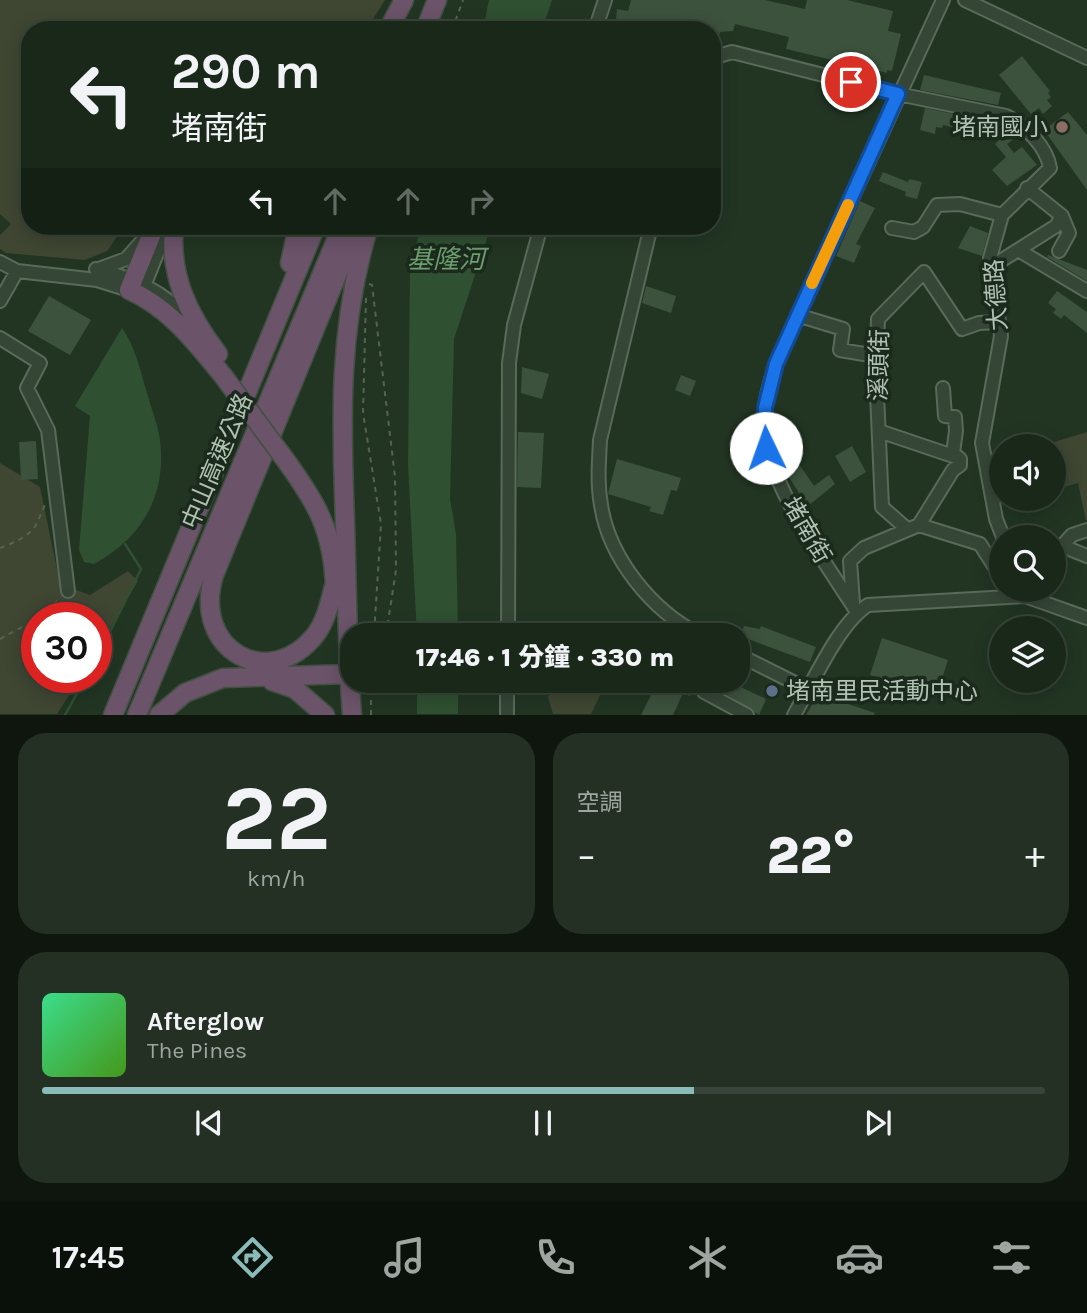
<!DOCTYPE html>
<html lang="zh-TW">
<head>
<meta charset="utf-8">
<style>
  :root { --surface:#1a281a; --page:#233023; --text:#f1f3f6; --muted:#9fa6a2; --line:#384439; --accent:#8bbbb9 }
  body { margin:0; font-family:Karla,"Noto Sans TC",sans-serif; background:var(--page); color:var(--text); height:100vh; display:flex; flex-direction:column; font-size:26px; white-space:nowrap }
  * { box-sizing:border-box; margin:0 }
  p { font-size:23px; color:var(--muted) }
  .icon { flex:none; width:38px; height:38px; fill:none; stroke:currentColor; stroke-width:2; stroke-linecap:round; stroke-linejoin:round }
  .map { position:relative; height:715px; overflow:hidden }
  .panel { display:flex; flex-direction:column; gap:18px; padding:18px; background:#0e160e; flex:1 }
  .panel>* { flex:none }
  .guide { position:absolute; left:21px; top:21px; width:700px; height:214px; border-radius:28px; box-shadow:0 4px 18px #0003,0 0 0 2px var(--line); background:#1a281a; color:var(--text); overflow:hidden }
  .buttons { position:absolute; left:989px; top:434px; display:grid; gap:14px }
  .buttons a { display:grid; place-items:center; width:77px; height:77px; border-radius:50%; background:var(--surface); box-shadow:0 4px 18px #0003,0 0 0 2px var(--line); font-size:35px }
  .speed { position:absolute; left:21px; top:602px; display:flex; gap:14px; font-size:35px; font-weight:700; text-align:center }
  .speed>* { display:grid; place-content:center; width:91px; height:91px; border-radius:50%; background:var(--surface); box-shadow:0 4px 18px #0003,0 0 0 2px var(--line); line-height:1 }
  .speed .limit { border:10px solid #d22; background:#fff; color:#111 }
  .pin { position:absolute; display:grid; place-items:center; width:60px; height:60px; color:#fff; margin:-30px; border:4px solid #fff; border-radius:50%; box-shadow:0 2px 7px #0007 }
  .me { position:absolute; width:77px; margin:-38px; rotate:357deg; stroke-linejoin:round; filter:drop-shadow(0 0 5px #0008) }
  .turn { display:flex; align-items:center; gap:24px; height:147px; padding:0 35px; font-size:32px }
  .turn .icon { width:91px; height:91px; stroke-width:2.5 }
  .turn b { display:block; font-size:49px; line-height:60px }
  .lanes { display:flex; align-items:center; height:66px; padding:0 35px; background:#0003; justify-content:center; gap:35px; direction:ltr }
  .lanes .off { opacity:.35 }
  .big { font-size:52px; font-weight:800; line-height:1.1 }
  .panel .card { flex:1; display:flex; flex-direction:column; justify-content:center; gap:10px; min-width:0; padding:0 24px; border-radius:28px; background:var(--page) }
  .panel .dial { align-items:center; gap:0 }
  .dial b { font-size:91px; line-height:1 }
  .song { display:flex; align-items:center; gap:21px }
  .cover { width:84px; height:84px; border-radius:10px; background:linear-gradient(135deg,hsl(150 70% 55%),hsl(100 70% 35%)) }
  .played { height:7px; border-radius:4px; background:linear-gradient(90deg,var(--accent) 65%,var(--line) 65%) }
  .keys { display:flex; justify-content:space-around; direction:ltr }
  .heat { display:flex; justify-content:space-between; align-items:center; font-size:38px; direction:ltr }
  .panel .tiles { flex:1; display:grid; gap:18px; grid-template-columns:1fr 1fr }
  .card:last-child { grid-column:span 2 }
  .trip { position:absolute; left:340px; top:623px; width:410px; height:70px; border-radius:28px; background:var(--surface); box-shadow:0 4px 18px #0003,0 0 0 2px var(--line); font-weight:800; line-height:70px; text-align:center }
  .tab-bar { display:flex; height:112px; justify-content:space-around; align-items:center; background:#0a100a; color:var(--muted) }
  .tab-bar .icon { width:49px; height:49px }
  .tab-bar .on { color:var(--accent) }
  .tab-bar b { font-size:32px; color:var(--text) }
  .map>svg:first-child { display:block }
  .green { fill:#3f4632 }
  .water { fill:#2f5031 }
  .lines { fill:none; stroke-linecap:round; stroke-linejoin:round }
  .stream { stroke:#2f5031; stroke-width:2.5 }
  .building { fill:#3c523d }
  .minor-casing { stroke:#59695a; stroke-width:16 }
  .highway-casing { stroke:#405041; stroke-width:21 }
  .path { stroke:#576351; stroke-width:2; stroke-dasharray:5 5; stroke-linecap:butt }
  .minor { stroke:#354636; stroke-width:12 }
  .highway { stroke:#6b5369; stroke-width:18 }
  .highway-bridge-casing { stroke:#405041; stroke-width:21; stroke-linecap:butt }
  .highway-bridge { stroke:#6b5369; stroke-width:18 }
  .route-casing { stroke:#114b97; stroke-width:18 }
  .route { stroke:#1a73e8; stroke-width:12 }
  .slow { stroke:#f59e0b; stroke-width:12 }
  .education-dot { fill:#8d6e63; stroke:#1b2a1c; stroke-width:2.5 }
  .service-dot { fill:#5c6f8a; stroke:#1b2a1c; stroke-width:2.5 }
  .labels { text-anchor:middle; stroke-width:7; stroke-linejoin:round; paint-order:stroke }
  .poi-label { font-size:24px; fill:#b0c2b1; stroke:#1b2a1c; text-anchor:end }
  .street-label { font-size:24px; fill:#b0c2b1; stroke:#1b2a1c }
  .water-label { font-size:26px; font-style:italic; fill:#6c9e6f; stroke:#1b2a1c }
</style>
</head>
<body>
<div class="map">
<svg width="1087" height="715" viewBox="0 0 1087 715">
  <rect width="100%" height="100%" fill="#223523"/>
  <path class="green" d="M0,0H385L366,30H30V226H125L107,251L85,260L6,253L0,249V235L11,224L0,214Z
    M1087,432V520L1086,521L1078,483L1054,490V446H1041Z
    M0,463L40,487L60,584L90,595L128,571L138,581L96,652V618H37V677H81L57,714H0Z
    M556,681H607L591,714H553L548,697Z"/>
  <path class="water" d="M489,0H552L542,30H483Z
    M421,226H491L454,339L450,499L456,534L458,635H417L408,465L410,268Z
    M122,328C136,348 140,370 147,393C151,408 158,425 160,440C167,495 142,538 94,564L84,562L79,550L90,416L75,406Z
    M417,681H458V714H417Z"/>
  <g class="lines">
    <path class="stream" d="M96,660L141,569L125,544
      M65,715L86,677"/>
  </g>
  <path class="building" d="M631,0H765L805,9L807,0H847L893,11L888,31L901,34L892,71L887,70V73L786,49L789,37L735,24L733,31L720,32L719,36L712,35V30H615L617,9L628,11Z
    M1022,56L1050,91L1048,93L1051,97L1047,100L1052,106L1043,114L1039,108L1031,114L999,75Z
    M924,75L1001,93L998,105L920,90Z
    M925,108L993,122L990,136L943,125L942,128L936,127L935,134L920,130Z
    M1068,112L1087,135V190L1044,130Z
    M1008,132L1014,139L1007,144L1014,153L1022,147L1037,165L1007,186L992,170L1006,157L995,144Z
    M883,172L908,182L909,179L922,182L917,199L905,196L906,192L879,181Z
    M860,201L875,208L856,244L861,246L854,263L836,256Z
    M970,226L988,233L982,256L958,248Z
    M1048,255L1087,270V281L1047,257Z
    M646,286L676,296L671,313L642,303Z
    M1057,291L1087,312V333L1064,315L1061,319L1053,313L1056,309L1048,303Z
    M49,296L91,320L70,355L28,331Z
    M522,367L549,374L542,399L521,393Z
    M681,375L696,381L690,396L675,390Z
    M518,432L544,433L541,488L517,487Z
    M36,441L38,479L21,480L19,442Z
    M852,446L866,472L850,482L835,456Z
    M617,459L681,478L677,491L671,490L663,515L649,511L651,507L608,494Z
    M797,461L814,486L829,475L835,484L808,506L784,470Z
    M744,626L760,629L761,626L816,647L810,662L740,636Z
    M882,638L948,660L936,697L870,675Z
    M622,681H698L690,696L683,693L673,715H641L651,695Z
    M730,682L766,699L759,715L724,693Z
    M818,694L875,713L874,715H806Z"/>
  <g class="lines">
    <g class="minor-casing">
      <path id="minor" d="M965,0L1087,58
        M595,30L605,0
        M712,58L732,52L898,94L1006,116C1025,125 1047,147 1050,168L1002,215L990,258L1001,336L982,443L996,519L1003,537
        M1027,188L1062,216L1069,233L1059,251
        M651,226L600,440C599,462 597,483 601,505C609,558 652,611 700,635
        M892,228L914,232L923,227L937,205L960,204L1002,215
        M1018,250L1087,291
        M0,262L17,271L97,280L129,290
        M991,267L1056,226L1062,216
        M96,269C135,279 164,291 191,322
        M99,269L126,259L143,240
        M142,291L168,226
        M0,301L17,271
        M797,315L843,329L840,350L876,356
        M0,338L40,363L27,388L48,430L68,591
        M879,431L959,458
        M919,525L953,470L960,465V459L953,453L956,431L955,417L945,416L943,388
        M907,529L882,507L876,371L878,319L924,272L962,329L979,323L999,322
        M1087,530L1072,535L1062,546L1087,556
        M853,603L850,561L864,548L919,525L980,544L1001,577
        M857,612C827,565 766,482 764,427C763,405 769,384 776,364L943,0
        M508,635L509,363L514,325L541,226
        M737,654L809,690
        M704,692L747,715
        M507,715V681
        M794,715C813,683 838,624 868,605L1025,596L1087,618"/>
    </g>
    <g class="highway-casing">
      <path id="highway" d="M388,30L404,0
        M425,30L437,0
        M155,226L129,290C170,308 196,343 224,377
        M174,226C169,275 188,315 218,354
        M290,263L298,226
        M284,458C317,503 333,530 335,588
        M335,583C330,600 327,619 316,634C270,693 191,651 214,575L357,226
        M272,681L295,689L325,715
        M113,715L316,226
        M137,715L342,226
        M159,715L185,693L223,678L349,674
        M352,715C347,650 347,586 345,522C341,419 338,326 369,226"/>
    </g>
    <path class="path" d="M452,30L463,0
      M369,284L372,285L395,477L396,570L386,635
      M366,298L363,413L381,524L374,635
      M0,548C13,543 31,536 37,523C41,515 42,509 47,502
      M39,618L61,597
      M0,639L37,619
      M371,715V681"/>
    <use href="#minor" class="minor"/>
    <use href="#highway" class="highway"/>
    <g class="highway-bridge-casing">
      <path id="highway-bridge" d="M224,377L284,458"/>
    </g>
    <use href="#highway-bridge" class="highway-bridge"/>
  </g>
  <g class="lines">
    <g class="route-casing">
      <path id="route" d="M766,448L765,408L776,364L898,94L851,82"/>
    </g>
    <use href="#route" class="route"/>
    <path class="slow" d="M812,283L848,205"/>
  </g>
  <circle class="education-dot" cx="1062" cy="127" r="7"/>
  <circle class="service-dot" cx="772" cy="691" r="7"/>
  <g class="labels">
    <g class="poi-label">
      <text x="1048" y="135">堵南國小</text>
      <text x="786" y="699" text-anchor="start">堵南里民活動中心</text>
    </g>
    <g class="street-label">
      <text transform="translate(996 295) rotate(-94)" y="8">大德路</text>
      <text transform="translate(879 365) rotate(-89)" y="8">溪頭街</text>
      <text transform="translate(217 461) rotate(-67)" y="8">中山高速公路</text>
      <text transform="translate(807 530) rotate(60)" y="8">堵南街</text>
    </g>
    <g class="water-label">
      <text x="446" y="268">基隆河</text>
    </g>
  </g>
</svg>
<div class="buttons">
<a><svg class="icon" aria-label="sound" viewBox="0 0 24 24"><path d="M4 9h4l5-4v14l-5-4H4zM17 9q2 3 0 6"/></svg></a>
<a><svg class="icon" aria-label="search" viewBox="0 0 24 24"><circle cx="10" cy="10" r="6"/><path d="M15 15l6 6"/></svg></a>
<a><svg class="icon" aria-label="layers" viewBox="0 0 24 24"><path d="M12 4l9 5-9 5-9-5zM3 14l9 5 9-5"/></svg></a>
</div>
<div class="speed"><div class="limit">30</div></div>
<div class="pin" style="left:851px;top:82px;background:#d93025"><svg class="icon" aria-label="arrive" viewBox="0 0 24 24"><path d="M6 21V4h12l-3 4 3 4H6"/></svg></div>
<svg class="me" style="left:766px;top:448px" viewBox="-20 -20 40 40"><circle r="19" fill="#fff"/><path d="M0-13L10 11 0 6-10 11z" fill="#1a73e8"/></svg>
<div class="trip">17:46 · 1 分鐘 · 330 m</div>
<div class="guide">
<div class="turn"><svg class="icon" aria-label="left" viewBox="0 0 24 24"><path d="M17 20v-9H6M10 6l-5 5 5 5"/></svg><div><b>290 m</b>堵南街</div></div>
<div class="lanes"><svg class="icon" aria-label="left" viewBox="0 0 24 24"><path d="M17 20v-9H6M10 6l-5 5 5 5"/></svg><svg class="icon off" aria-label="ahead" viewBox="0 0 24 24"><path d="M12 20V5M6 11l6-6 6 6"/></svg><svg class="icon off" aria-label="ahead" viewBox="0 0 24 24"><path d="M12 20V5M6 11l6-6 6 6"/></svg><svg class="icon off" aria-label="right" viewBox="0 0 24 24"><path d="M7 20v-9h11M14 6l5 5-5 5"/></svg></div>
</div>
</div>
<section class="panel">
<div class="tiles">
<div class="card dial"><b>22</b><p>km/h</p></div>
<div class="card"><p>空調</p>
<div class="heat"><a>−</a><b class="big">22°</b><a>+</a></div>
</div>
<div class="card">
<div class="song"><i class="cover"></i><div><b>Afterglow</b><p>The Pines</p></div></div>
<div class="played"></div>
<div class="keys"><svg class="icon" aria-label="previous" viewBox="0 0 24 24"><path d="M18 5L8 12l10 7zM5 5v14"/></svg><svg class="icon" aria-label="pause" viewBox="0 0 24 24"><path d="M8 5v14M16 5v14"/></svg><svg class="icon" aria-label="next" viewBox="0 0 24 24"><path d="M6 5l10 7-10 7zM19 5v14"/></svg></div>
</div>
</div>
</section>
<nav class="tab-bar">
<b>17:45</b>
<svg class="icon on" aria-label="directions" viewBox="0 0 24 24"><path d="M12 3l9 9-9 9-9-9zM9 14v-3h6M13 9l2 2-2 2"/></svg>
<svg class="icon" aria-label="music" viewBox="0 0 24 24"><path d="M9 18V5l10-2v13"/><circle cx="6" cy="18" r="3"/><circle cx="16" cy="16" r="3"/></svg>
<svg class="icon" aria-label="phone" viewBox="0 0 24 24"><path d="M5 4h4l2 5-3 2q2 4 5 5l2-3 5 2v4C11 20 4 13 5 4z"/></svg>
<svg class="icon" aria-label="climate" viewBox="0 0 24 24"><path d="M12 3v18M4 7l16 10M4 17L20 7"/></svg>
<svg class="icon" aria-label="car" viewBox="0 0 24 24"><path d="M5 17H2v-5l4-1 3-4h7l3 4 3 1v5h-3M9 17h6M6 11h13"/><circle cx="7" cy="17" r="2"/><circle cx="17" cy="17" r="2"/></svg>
<svg class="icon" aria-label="filters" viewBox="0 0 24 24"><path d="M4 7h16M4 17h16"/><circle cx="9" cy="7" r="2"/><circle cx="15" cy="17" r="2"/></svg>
</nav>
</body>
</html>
